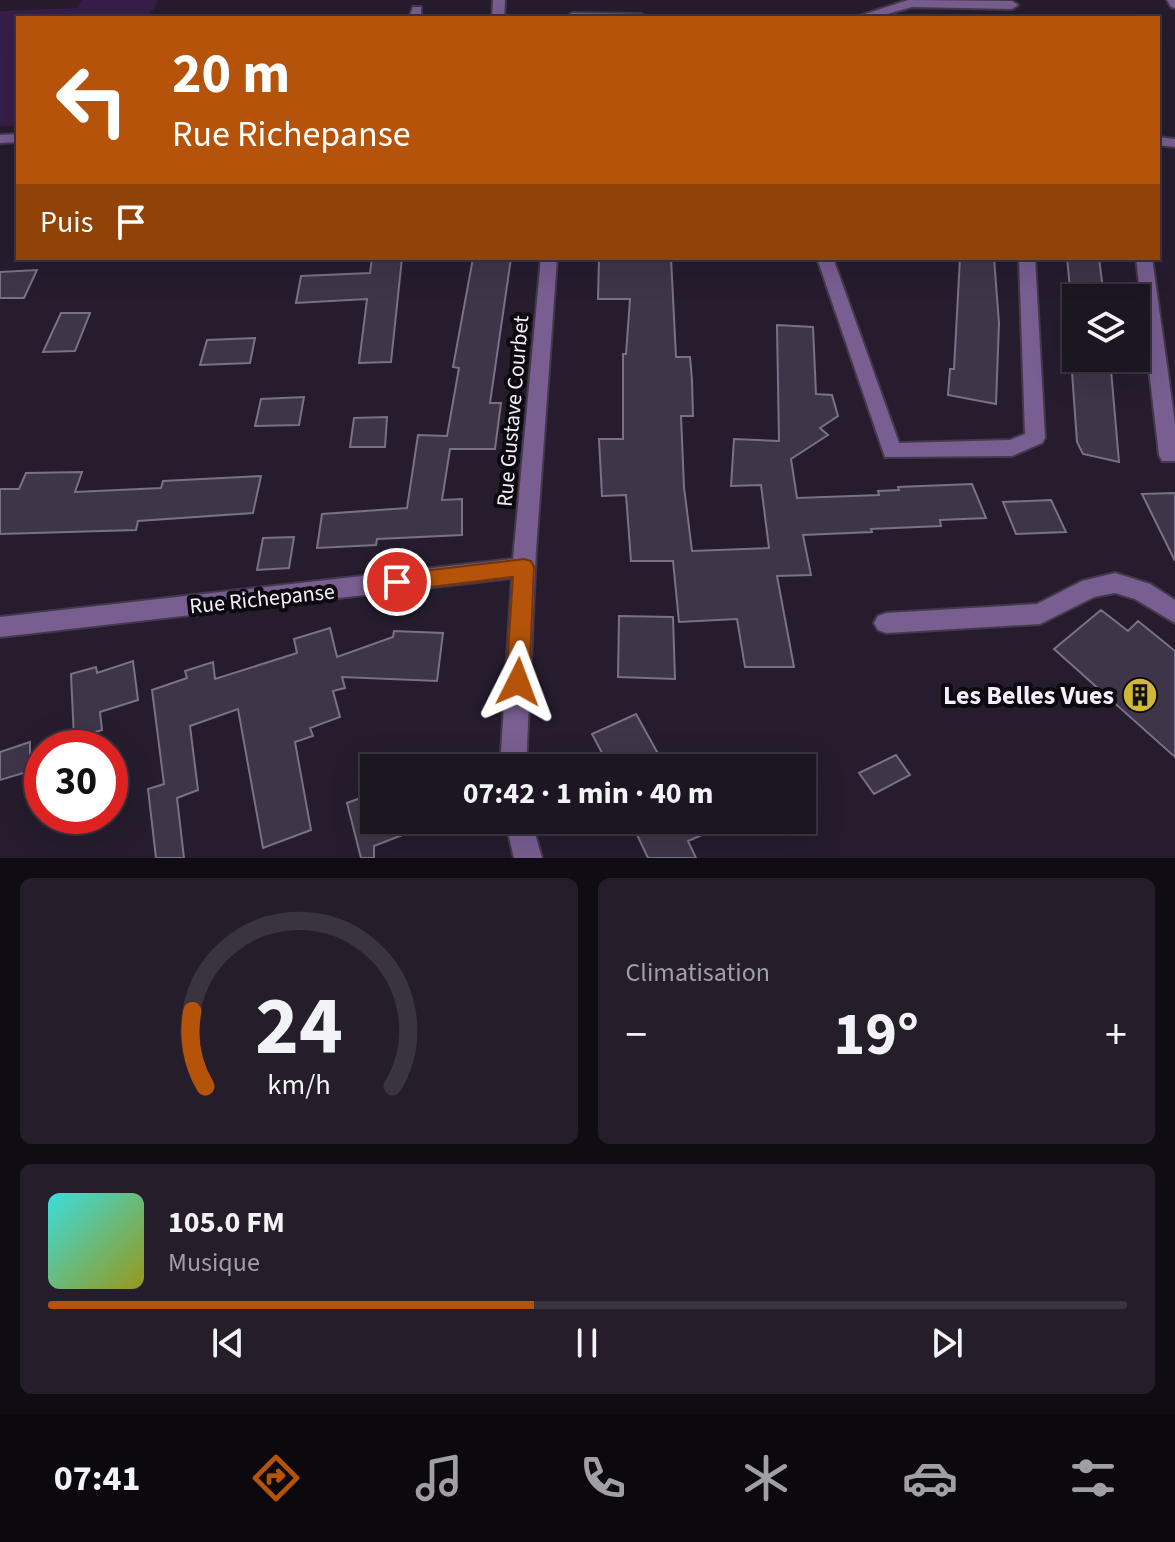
<!DOCTYPE html>
<html lang="fr">
<head>
<meta charset="utf-8">
<style>
  :root { --surface:#1c1522; --page:#251e2a; --text:#f1f3f6; --muted:#a09fa5; --line:#3a3440; --accent:#b45309 }
  body { margin:0; font-family:"Source Sans 3",sans-serif; background:var(--page); color:var(--text); height:100vh; display:flex; flex-direction:column; font-size:30px; white-space:nowrap }
  * { box-sizing:border-box; margin:0 }
  p { font-size:26px; color:var(--muted) }
  .icon { flex:none; width:44px; height:44px; fill:none; stroke:currentColor; stroke-width:2; stroke-linecap:round; stroke-linejoin:round }
  .map { position:relative; height:858px; overflow:hidden }
  .side { display:flex; flex-direction:column; gap:20px; padding:20px; background:#0f0c13; flex:1 }
  .side>* { flex:none }
  .hud { position:absolute; left:16px; top:16px; width:1144px; height:244px; border-radius:0px; box-shadow:0 8px 32px #0002,0 0 0 2px var(--line); background:#b45309; color:#fff; overflow:hidden }
  .tools { position:absolute; left:1062px; top:284px; display:grid; gap:16px }
  .tools a { display:grid; place-items:center; width:88px; height:88px; border-radius:0px; background:var(--surface); box-shadow:0 8px 32px #0002,0 0 0 2px var(--line); font-size:40px }
  .speed { position:absolute; left:24px; top:730px; display:flex; gap:16px; font-size:40px; font-weight:700; text-align:center }
  .speed>* { display:grid; place-content:center; width:104px; height:104px; border-radius:50%; background:var(--surface); box-shadow:0 8px 32px #0002,0 0 0 2px var(--line); line-height:1 }
  .speed .limit { border:12px solid #d22; background:#fff; color:#111 }
  .pin { position:absolute; display:grid; place-items:center; width:68px; height:68px; color:#fff; margin:-34px; border:4px solid #fff; border-radius:50%; box-shadow:0 2px 8px #0007 }
  .me { position:absolute; width:88px; margin:-44px; rotate:3deg; stroke-linejoin:round; filter:drop-shadow(0 0 6px #0008) }
  .turn { display:flex; align-items:center; gap:28px; height:168px; padding:0 24px; font-size:36px }
  .turn .icon { width:104px; height:104px; stroke-width:2.5 }
  .turn b { display:block; font-size:56px; line-height:68px }
  .then { display:flex; align-items:center; height:76px; padding:0 24px; background:#0003; gap:16px; font-size:30px }
  .big { font-size:60px; font-weight:700; line-height:1.1 }
  .side .tile { flex:1; display:flex; flex-direction:column; justify-content:center; gap:12px; min-width:0; padding:0 28px; border-radius:12px; background:var(--page) }
  .side .dial { align-items:center; gap:0 }
  .dial svg { height:208px; overflow:visible; fill:none; stroke:var(--line); stroke-width:7; stroke-linecap:round; text-anchor:middle }
  .dial text { fill:var(--text); stroke:none }
  .song { display:flex; align-items:center; gap:24px }
  .cover { width:96px; height:96px; border-radius:12px; background:linear-gradient(135deg,hsl(180 70% 55%),hsl(60 70% 35%)) }
  .played { height:8px; border-radius:4px; background:linear-gradient(90deg,var(--accent) 45%,var(--line) 45%) }
  .keys { display:flex; justify-content:space-around; direction:ltr }
  .heat { display:flex; justify-content:space-between; align-items:center; font-size:44px; direction:ltr }
  .side .tiles { flex:1; display:grid; gap:20px; grid-template-columns:1fr 1fr }
  .tile:last-child { grid-column:span 2 }
  .trip { position:absolute; left:360px; top:754px; width:456px; height:80px; border-radius:0px; background:var(--surface); box-shadow:0 8px 32px #0002,0 0 0 2px var(--line); font-weight:700; line-height:80px; text-align:center }
  .menu { display:flex; height:128px; justify-content:space-around; align-items:center; background:#0b080e; color:var(--muted) }
  .menu .icon { width:56px; height:56px }
  .menu .on { color:var(--accent) }
  .menu b { font-size:36px; color:var(--text) }
  .map>svg:first-child { display:block }
  .green { fill:#371e4a }
  .building { fill:#3f3549; stroke:#7b7086; stroke-width:2 }
  .lines { fill:none; stroke-linecap:round; stroke-linejoin:round }
  .service-casing { stroke:#43394b; stroke-width:4 }
  .minor-casing { stroke:#43394b; stroke-width:4 }
  .service { fill:#795e91; fill-rule:evenodd }
  .minor { fill:#795e91; fill-rule:evenodd }
  .route { fill:#b45309; stroke:#753606; stroke-width:2 }
  .labels { text-anchor:middle; stroke-width:8; stroke-linejoin:round; paint-order:stroke }
  .street-label { font-size:22px; fill:#f4eefa; stroke:#0d0910 }
  .near-poi-label { font-size:26px; font-weight:bold; fill:#f4eefa; stroke:#0d0910; text-anchor:end }
</style>
</head>
<body>
<div class="map">
<svg width="1175" height="858" viewBox="0 0 1175 858">
  <rect width="100%" height="100%" fill="#261c2e"/>
  <path class="green" d="M82,0H158L148,18H18V126H0V11L76,8Z"/>
  <path class="building" d="M372,258H402L391,362L359,363L367,299L296,303L301,276L370,273Z
    M473,258H511L490,403H501L495,449H450L442,500L462,499V535L377,539L376,545L317,548L322,514L407,508L418,435L447,436L459,368L453,367Z
    M599,258H671L676,357H690L692,380L693,416H681L684,487L692,551L769,548L761,485L731,486L734,439L779,441L777,325L813,327L816,394L832,395L838,416L820,428L828,435L791,459L797,498L879,495L878,491L899,490L898,487L972,484L986,518L940,520L941,526L871,529L872,532L803,535L811,575L777,576L794,667H745L737,619L679,622L673,561H631L626,495L602,496L599,439H623V354H626L630,299H598Z
    M960,258H994L999,323L996,404L948,395L950,369H954Z
    M1067,258H1099L1104,298H1071Z
    M37,270L24,298H0V272Z
    M61,313H90L75,351L43,352Z
    M255,338L250,363L200,365L207,340Z
    M1071,358H1110L1119,462L1083,454L1077,442Z
    M304,397L299,425L255,426L261,399Z
    M387,417L385,447H350L354,418Z
    M82,472L75,492L161,488L163,481L261,476L253,513L138,521L136,530L0,534V489H19L26,473Z
    M1175,493V561L1142,494Z
    M1051,500L1066,532L1016,534L1003,502Z
    M294,537L289,568L257,570L263,538Z
    M1101,610L1128,631L1138,621L1175,651V757L1054,649Z
    M619,616L673,617L675,679L618,677Z
    M330,628L337,657L393,637L394,631L443,633L437,681L342,677L345,688L333,691L340,717L310,728L313,736L295,742L311,830L263,848L238,709L190,726L198,790L177,798L184,858H156L148,789L164,784L152,690L187,678L185,671L213,662L215,679L297,653L294,639Z
    M133,661L138,700L100,712L102,730L74,739L71,674L96,667L97,673Z
    M636,714L666,768H610L592,734Z
    M30,742V771L0,780V752Z
    M896,755L910,775L874,794L859,773Z
    M374,793V820L436,822L374,846V858H361L347,803Z
    M630,820H736L688,841L696,858H648Z"/>
  <g class="lines">
    <g class="service-casing">
      <path id="service" d="M493,0H505L504,18H492Z
        M413,7H421V18H409Z"/>
    </g>
    <g class="minor-casing">
      <path id="minor" d="M908,0L1012,1L1018,5L1012,9L912,7L873,18H853Z
        M1167,0H1175V8L1171,7Z
        M572,13L641,14L647,18H566Z
        M18,134V142L0,143V135Z
        M1158,137L1175,139V147L1158,145Z
        M541,258H557L536,550L526,768H500L512,578L0,637V617L513,559Z
        M817,258H833L899,443L1010,440L1025,434L1019,258H1035L1045,438L1042,443L1012,456L885,457Z
        M1136,258H1152L1175,424V461H1162L1159,455Z
        M1115,573L1150,584L1175,600V623L1135,599L1115,593L1094,597L1040,624L886,633L878,630L874,623L878,616L886,613L1037,604L1082,581Z
        M505,820H531L542,858H514Z"/>
    </g>
    <use href="#service" class="service"/>
    <use href="#minor" class="minor"/>
  </g>
  <path class="route" d="M524,559L531,561L534,567L529,682L525,689L518,692L510,689L506,682L513,577L397,591L389,589L386,582L389,576L397,574Z"/>
  <defs>
    <g id="building-disc" transform="scale(1.8)"><circle r="9.5" fill="#d0b836" stroke="#0d0910"/><path d="M-4-6H4V6H1V3H-1V6H-4ZM-2.5-4.3h1.7v1.8h-1.7ZM.8-4.3h1.7v1.8H.8ZM-2.5-1h1.7V.8h-1.7ZM.8-1h1.7V.8H.8Z" fill="#111"/></g>
  </defs>
  <g fill-rule="evenodd">
    <use href="#building-disc" x="1140" y="695"/>
  </g>
  <g class="labels">
    <g class="street-label">
      <text transform="translate(512 411) rotate(-85)" y="8">Rue Gustave Courbet</text>
      <text transform="translate(262 598) rotate(-6)" y="8">Rue Richepanse</text>
    </g>
    <g class="near-poi-label">
      <text x="1114" y="704">Les Belles Vues</text>
    </g>
  </g>
</svg>
<div class="tools">
<a><svg class="icon" aria-label="layers" viewBox="0 0 24 24"><path d="M12 4l9 5-9 5-9-5zM3 14l9 5 9-5"/></svg></a>
</div>
<div class="speed"><div class="limit">30</div></div>
<div class="pin" style="left:397px;top:582px;background:#d93025"><svg class="icon" aria-label="arrive" viewBox="0 0 24 24"><path d="M6 21V4h12l-3 4 3 4H6"/></svg></div>
<svg class="me" style="left:518px;top:682px" viewBox="-20 -20 40 40"><path d="M0-17L14 15 0 8-14 15z" fill="#b45309" stroke="#fff" stroke-width="4"/></svg>
<div class="trip">07:42 · 1 min · 40 m</div>
<div class="hud">
<div class="turn"><svg class="icon" aria-label="left" viewBox="0 0 24 24"><path d="M17 20v-9H6M10 6l-5 5 5 5"/></svg><div><b>20 m</b>Rue Richepanse</div></div>
<div class="then">Puis<svg class="icon" aria-label="arrive" viewBox="0 0 24 24"><path d="M6 21V4h12l-3 4 3 4H6"/></svg></div>
</div>
</div>
<section class="side">
<div class="tiles">
<div class="tile dial"><svg viewBox="0 0 100 80">
<path d="M14 69A42 42 0 1 1 86 69"/>
<path d="M14 69A42 42 0 0 1 9 40" stroke="#b45309"/>
<text x="50" y="56" font-size="32" font-weight="700">24</text>
<text x="50" y="72" font-size="11">km/h</text>
</svg></div>
<div class="tile"><p>Climatisation</p>
<div class="heat"><a>−</a><b class="big">19°</b><a>+</a></div>
</div>
<div class="tile">
<div class="song"><i class="cover"></i><div><b>105.0 FM</b><p>Musique</p></div></div>
<div class="played"></div>
<div class="keys"><svg class="icon" aria-label="previous" viewBox="0 0 24 24"><path d="M18 5L8 12l10 7zM5 5v14"/></svg><svg class="icon" aria-label="pause" viewBox="0 0 24 24"><path d="M8 5v14M16 5v14"/></svg><svg class="icon" aria-label="next" viewBox="0 0 24 24"><path d="M6 5l10 7-10 7zM19 5v14"/></svg></div>
</div>
</div>
</section>
<nav class="menu">
<b>07:41</b>
<svg class="icon on" aria-label="directions" viewBox="0 0 24 24"><path d="M12 3l9 9-9 9-9-9zM9 14v-3h6M13 9l2 2-2 2"/></svg>
<svg class="icon" aria-label="music" viewBox="0 0 24 24"><path d="M9 18V5l10-2v13"/><circle cx="6" cy="18" r="3"/><circle cx="16" cy="16" r="3"/></svg>
<svg class="icon" aria-label="phone" viewBox="0 0 24 24"><path d="M5 4h4l2 5-3 2q2 4 5 5l2-3 5 2v4C11 20 4 13 5 4z"/></svg>
<svg class="icon" aria-label="climate" viewBox="0 0 24 24"><path d="M12 3v18M4 7l16 10M4 17L20 7"/></svg>
<svg class="icon" aria-label="car" viewBox="0 0 24 24"><path d="M5 17H2v-5l4-1 3-4h7l3 4 3 1v5h-3M9 17h6M6 11h13"/><circle cx="7" cy="17" r="2"/><circle cx="17" cy="17" r="2"/></svg>
<svg class="icon" aria-label="filters" viewBox="0 0 24 24"><path d="M4 7h16M4 17h16"/><circle cx="9" cy="7" r="2"/><circle cx="15" cy="17" r="2"/></svg>
</nav>
</body>
</html>
